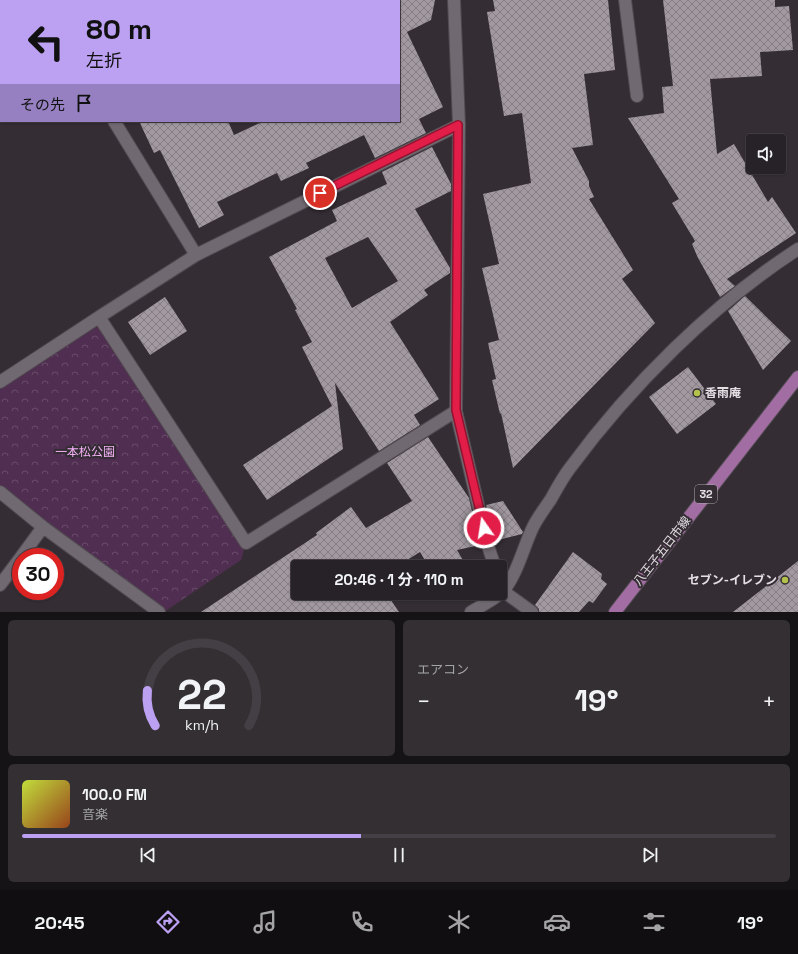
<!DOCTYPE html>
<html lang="ja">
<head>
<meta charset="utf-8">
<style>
  :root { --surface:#272227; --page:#332f33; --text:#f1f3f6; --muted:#a4a4a7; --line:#433f44; --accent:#bca0f2 }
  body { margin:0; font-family:"Space Grotesk","Noto Sans JP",sans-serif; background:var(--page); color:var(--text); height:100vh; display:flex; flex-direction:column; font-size:15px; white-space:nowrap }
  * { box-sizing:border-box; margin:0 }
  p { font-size:13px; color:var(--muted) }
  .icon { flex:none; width:22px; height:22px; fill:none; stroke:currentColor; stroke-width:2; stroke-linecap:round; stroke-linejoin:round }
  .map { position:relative; height:612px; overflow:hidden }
  .panel { display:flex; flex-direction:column; gap:8px; padding:8px; background:#151315; flex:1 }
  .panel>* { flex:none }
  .banner { position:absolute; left:0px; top:0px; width:400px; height:122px; box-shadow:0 1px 3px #0004,0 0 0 1px var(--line); background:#bca0f2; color:#111; overflow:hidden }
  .controls { position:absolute; left:746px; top:134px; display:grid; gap:8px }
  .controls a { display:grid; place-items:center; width:40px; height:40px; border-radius:4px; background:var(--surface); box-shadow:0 1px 3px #0004,0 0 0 1px var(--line); font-size:20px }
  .speed { position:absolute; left:12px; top:548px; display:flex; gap:8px; font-size:20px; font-weight:700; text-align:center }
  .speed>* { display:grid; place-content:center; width:52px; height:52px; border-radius:50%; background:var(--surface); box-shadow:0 1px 3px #0004,0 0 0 1px var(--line); line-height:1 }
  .speed .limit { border:6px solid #d22; background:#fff; color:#111 }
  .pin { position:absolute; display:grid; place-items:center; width:34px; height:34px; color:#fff; margin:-17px; border:2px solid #fff; border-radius:50%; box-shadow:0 1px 4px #0007 }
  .me { position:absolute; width:44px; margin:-22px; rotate:347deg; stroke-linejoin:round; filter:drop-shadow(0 0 3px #0008) }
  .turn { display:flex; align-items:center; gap:14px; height:84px; padding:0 20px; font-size:18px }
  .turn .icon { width:52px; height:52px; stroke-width:2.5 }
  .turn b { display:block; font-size:28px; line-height:34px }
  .then { display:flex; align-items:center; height:38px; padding:0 20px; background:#0003; gap:8px; font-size:15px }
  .big { font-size:30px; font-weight:700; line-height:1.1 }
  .panel .tile { flex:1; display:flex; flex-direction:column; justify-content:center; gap:6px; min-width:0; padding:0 14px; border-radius:6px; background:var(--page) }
  .panel .dial { align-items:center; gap:0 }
  .dial svg { height:104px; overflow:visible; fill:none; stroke:var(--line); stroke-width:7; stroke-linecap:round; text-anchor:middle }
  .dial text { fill:var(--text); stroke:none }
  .song { display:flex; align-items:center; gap:12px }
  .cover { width:48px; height:48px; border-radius:6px; background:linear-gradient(135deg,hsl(70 70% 55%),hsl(20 70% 35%)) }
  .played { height:4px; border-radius:2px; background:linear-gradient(90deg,var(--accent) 45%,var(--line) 45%) }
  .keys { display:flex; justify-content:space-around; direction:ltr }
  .heat { display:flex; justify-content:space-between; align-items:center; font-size:22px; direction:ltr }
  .panel .tiles { flex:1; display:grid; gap:8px; grid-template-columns:1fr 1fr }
  .tile:last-child { grid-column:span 2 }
  .trip { position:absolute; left:291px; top:560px; width:216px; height:40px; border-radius:4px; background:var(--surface); box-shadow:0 1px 3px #0004,0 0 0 1px var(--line); font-weight:700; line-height:40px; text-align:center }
  .dock { display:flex; height:64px; justify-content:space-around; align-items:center; background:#100e10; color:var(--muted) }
  .dock .icon { width:28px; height:28px }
  .dock .active { color:var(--accent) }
  .dock b { font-size:18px; color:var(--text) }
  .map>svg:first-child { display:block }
  .forest { fill:url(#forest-crowns) }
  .building { fill:url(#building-cross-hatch); fill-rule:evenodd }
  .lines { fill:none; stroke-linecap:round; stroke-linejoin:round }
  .street-casing { stroke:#504a50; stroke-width:14 }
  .primary-casing { stroke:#504a50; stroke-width:14 }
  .street { stroke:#716971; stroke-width:12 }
  .primary { stroke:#a16da2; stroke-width:12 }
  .route-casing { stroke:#92132f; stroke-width:10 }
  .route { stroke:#e11d48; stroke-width:7 }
  .poi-dot { fill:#b3c24b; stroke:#342d34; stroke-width:1.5 }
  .labels { text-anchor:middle; stroke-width:4; stroke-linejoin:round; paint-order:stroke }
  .shield { fill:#342d34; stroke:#aeaaae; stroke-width:1 }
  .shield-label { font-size:11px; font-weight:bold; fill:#e3dfe3 }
  .poi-label { font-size:12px; font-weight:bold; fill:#e3dfe3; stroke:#342d34; text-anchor:start }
  .park-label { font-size:12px; fill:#f5b0f6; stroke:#342d34 }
  .street-label { font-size:12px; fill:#e3dfe3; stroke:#342d34 }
</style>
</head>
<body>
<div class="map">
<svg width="798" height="612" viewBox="0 0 798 612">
  <defs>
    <pattern id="forest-crowns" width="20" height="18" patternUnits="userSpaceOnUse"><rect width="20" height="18" fill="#502e51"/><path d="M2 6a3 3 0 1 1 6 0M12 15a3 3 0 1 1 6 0" fill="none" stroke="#694c6a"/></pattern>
    <pattern id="building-cross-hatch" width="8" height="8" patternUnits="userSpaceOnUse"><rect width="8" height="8" fill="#a198a0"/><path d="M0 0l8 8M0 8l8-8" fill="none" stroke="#857e84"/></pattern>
  </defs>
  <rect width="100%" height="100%" fill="#342d34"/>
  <path class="forest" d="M99,317L246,543L241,560L164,612L0,492V382Z"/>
  <path class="building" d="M399,0H435L431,20L407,32L443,107L419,119L426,133L375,158L364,135L306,163L309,168L281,181L277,173L217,202L224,215L199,228L160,150L154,153L139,121H228L234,135L264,121H399Z
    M493,0H608L615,70L584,74L593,145L572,148L589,181V186L594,197L589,199L633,270L622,279L655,323L513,468L501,413L500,414L492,380L496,379L488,343L499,340L482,268L499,264L483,194L531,183L522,113L504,116L487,12L495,11Z
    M663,0H775V7L789,6L793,50L760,52L762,76L710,79L717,154L734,144L768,202L772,197L796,233L727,279L735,286L720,297L698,258L692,244L695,241L672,203L679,199L628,118L664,113L662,87L673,86Z
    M432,147L451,184V191L415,209L450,268V273L424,290L428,295L390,322L439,399L414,415L420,425L379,451L335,383L343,449L267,500L243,465L332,406L302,347L312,342L295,310L297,309L269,257L337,221L332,210L387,184L382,172ZM368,237L398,281L352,308L325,258Z
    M745,296L791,341L763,370L728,311Z
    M165,297L187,331L150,355L128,322Z
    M688,367L716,404L677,434L649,397Z
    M428,437L469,498L480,545L457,550L467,567H429L420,552L396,567H298V593H386L399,612H201L317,535L316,533L351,507L366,528L412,501L387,463Z
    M503,501L523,532L522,534L494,541L486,505Z
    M573,552L602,574L601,579L607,584L593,603L589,601L579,612H539V609L535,605Z
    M798,561V612H733Z
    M445,593H461L449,600Z"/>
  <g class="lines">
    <g class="street-casing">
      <path id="street" d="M39,0L40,1
        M454,0L459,125L456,411L487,543L495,567
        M625,0L637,96
        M20,1L21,0
        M345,1L347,0
        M0,13H1
        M114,121L196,255
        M99,317L196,255L459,125
        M0,382L99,317L246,543L456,411
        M0,492L43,527L159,612
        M21,557L43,527
        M501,584L503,591L532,612
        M0,585L21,557
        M471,612C479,607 499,597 504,590C518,572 523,548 533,527C538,517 545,508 551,499C557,488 563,477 570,468C631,385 712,305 798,249"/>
    </g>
    <g class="primary-casing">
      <path id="primary" d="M615,612L798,377"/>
    </g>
    <use href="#street" class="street"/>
    <use href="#primary" class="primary"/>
  </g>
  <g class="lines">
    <g class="route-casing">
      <path id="route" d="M320,193L458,125L456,410L484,528"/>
    </g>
    <use href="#route" class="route"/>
  </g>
  <g class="poi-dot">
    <circle cx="697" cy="393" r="4"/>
    <circle cx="785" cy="580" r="4"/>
  </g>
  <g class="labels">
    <rect class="shield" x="695" y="485" width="22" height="18" rx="3"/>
    <g class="shield-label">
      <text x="706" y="498">32</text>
    </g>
    <g class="poi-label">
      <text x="705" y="397">香雨庵</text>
      <text x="777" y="584" text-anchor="end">セブン-イレブン</text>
    </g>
    <g class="park-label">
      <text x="85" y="456">一本松公園</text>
    </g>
    <g class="street-label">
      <text transform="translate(662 551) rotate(-52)" y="4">八王子五日市線</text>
    </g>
  </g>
</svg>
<div class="controls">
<a><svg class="icon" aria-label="sound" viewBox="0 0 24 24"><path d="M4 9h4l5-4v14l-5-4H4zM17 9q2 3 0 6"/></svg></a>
</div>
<div class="speed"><div class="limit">30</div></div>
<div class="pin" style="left:320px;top:193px;background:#d93025"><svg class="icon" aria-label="arrive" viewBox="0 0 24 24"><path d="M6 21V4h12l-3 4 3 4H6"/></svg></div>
<svg class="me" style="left:484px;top:528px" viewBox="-20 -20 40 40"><circle r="17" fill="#e11d48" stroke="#fff" stroke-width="3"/><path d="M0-11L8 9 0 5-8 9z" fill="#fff"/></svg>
<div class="trip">20:46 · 1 分 · 110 m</div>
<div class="banner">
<div class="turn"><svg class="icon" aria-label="left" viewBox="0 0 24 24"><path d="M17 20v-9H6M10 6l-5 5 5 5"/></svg><div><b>80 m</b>左折</div></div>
<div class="then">その先<svg class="icon" aria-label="arrive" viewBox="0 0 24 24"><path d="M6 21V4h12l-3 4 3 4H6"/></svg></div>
</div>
</div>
<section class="panel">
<div class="tiles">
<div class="tile dial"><svg viewBox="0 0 100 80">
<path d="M14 69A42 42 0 1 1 86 69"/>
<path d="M14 69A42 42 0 0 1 8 42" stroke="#bca0f2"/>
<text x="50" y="56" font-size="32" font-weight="700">22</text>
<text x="50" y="72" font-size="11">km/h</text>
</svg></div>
<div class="tile"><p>エアコン</p>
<div class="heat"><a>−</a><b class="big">19°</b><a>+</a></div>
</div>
<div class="tile">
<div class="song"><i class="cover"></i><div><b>100.0 FM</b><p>音楽</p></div></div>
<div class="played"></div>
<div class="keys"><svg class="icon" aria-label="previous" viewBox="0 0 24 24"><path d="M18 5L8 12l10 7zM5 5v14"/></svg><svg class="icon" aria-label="pause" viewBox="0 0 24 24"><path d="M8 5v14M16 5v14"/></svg><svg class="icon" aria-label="next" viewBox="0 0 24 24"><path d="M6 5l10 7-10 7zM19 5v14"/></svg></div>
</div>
</div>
</section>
<nav class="dock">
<b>20:45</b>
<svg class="icon active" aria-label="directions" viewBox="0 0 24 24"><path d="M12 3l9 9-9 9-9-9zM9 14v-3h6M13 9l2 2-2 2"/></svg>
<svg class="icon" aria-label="music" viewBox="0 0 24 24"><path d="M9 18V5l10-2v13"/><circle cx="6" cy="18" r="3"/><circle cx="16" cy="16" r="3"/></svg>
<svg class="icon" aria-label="phone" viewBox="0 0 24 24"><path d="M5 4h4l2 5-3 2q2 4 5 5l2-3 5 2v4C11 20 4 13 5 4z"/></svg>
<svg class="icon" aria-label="climate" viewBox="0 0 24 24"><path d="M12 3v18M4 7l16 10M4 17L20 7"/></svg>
<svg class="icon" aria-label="car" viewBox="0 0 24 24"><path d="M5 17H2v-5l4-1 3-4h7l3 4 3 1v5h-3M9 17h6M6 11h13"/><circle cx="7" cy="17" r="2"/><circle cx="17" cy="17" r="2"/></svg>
<svg class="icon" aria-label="filters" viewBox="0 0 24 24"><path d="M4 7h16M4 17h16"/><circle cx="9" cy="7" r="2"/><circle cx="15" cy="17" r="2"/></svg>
<b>19°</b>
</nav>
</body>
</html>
